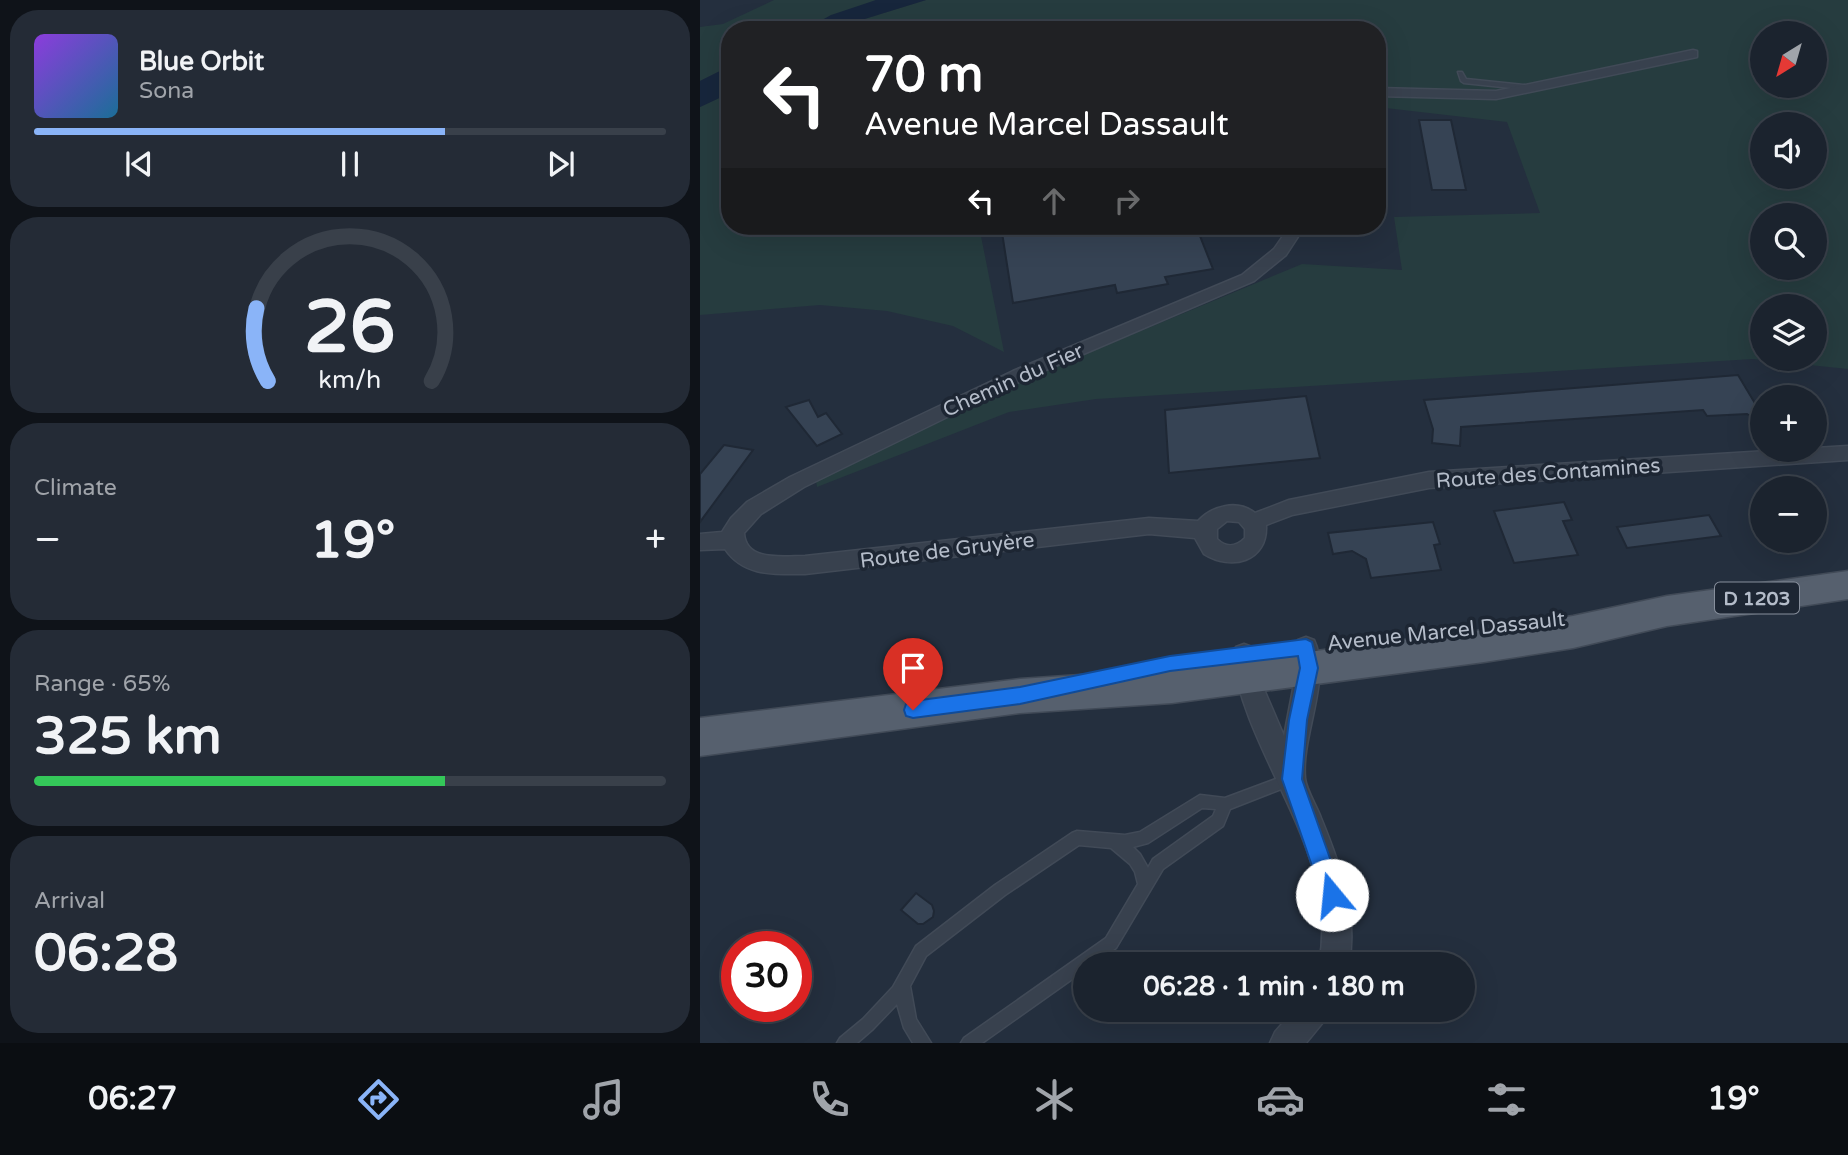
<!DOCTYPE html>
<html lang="en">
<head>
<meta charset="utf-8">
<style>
  :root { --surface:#1b232e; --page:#242b36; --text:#f1f3f6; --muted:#a0a4aa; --line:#39404a; --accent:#8ab4f8 }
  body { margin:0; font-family:"Varela Round",sans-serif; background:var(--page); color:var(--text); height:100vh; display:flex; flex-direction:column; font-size:26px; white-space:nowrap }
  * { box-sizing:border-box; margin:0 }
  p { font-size:23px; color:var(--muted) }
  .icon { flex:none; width:38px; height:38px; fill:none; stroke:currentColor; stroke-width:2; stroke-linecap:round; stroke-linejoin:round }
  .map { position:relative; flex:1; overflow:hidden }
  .sheet { display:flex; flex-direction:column; gap:10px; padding:10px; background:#0f1319; width:700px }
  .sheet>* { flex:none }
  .hud { position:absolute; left:21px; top:21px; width:665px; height:214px; border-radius:28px; box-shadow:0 7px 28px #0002,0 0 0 2px var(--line); background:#202124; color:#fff; overflow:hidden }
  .needle { width:46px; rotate:217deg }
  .controls { position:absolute; left:1050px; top:21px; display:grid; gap:14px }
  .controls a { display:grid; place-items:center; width:77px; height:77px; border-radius:50%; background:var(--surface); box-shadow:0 7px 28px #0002,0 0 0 2px var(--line); font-size:35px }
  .speed { position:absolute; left:21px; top:931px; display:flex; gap:14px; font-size:35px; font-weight:700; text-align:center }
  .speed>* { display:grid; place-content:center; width:91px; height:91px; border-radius:50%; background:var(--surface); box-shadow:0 7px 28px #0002,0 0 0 2px var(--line); line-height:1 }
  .speed .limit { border:10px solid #d22; background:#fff; color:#111 }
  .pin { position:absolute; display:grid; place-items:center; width:60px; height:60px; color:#fff; margin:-72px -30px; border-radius:50% 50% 50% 0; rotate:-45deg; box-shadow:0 0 7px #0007 }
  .pin .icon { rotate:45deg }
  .me { position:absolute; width:77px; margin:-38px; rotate:343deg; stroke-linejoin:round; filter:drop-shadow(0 0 5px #0008) }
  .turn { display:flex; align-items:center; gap:24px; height:147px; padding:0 28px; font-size:32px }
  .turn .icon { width:91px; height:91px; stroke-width:2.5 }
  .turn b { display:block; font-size:49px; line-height:60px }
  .lanes { display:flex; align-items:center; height:66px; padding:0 28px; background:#0003; justify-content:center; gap:35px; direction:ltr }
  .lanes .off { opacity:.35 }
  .big { font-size:52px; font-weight:800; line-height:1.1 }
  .sheet .card { flex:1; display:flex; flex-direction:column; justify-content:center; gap:10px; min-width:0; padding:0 24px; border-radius:28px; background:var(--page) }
  .sheet .dial { align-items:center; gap:0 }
  .dial svg { height:182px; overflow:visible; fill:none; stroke:var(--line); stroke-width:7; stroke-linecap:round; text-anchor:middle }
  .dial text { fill:var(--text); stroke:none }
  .song { display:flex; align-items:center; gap:21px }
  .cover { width:84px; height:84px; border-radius:10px; background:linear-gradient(135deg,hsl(270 70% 55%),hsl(200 70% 35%)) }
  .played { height:7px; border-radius:4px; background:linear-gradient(90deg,var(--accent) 65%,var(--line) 65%) }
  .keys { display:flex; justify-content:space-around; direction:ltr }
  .heat { display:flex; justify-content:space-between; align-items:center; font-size:38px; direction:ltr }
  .charge { height:10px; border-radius:5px; background:linear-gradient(90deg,#34c759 65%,var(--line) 0) }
  .trip { position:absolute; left:373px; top:952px; width:402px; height:70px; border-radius:35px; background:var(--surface); box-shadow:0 7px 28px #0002,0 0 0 2px var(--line); font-weight:800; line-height:70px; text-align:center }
  .tabs { display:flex; height:112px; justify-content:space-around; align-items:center; background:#0b0e12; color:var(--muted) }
  .tabs .icon { width:49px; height:49px }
  .tabs .active { color:var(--accent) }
  .tabs b { font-size:32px; color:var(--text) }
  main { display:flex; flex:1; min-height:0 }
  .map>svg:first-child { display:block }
  .green { fill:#263c3f; fill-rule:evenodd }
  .water { fill:#17263c }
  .building { fill:#364354; stroke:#1f2835; stroke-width:2 }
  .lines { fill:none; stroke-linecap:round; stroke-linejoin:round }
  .service-casing { stroke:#414a57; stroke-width:3 }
  .minor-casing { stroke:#414a57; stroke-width:3 }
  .primary-casing { stroke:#414a57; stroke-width:3 }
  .service { fill:#38414e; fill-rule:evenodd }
  .minor { fill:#38414e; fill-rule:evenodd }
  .primary { fill:#56606e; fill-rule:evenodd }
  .route { fill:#1a73e8; stroke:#114b97; stroke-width:2 }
  .labels { text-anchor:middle; stroke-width:7; stroke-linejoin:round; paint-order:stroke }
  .shield { fill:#1d2633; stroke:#878f9c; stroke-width:2 }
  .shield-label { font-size:19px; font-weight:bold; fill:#b4bcc9 }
  .street-label { font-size:21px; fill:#b4bcc9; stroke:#1d2633 }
</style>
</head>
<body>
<main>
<section class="sheet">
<div class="card">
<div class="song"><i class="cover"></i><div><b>Blue Orbit</b><p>Sona</p></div></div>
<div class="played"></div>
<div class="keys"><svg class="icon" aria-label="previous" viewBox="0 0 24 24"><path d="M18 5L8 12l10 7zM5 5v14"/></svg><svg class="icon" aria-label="pause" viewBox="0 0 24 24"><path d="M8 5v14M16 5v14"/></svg><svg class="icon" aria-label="next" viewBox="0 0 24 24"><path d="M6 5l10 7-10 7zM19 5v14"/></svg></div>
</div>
<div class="card dial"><svg viewBox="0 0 100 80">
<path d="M14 69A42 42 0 1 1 86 69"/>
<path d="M14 69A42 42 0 0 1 9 37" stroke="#8ab4f8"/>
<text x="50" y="56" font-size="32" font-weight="700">26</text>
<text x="50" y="72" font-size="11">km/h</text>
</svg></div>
<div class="card"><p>Climate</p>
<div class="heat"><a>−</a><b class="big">19°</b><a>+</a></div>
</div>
<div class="card"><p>Range · 65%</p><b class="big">325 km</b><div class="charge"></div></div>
<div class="card"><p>Arrival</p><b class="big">06:28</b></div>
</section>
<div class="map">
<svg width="1148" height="1043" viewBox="0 0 1148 1043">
  <rect width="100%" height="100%" fill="#242f3e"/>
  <path class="green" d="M74,0H176L104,30H30V66L0,81V27L23,24Z
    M226,0H1148V369L1053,359L396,399L309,412L117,487L115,472L318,382L602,264L702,270L694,217L840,213L807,122L677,107V30H143L158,21ZM1062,33H1115V86H1062ZM1062,124H1115V177H1062ZM1062,215H1115V268H1062ZM1062,306H1115V359H1062Z
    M30,93V226H279L304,352L253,326L187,311L120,305L0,315V107Z"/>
  <path class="water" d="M176,0H226L158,21L143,30H104L131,15Z
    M30,66V93L0,107V81Z"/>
  <path class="building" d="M719,120H751L766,190H732Z
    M301,226H350L351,231L384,226H496L513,269L465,277L468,284L417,293L415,285L313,303Z
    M1038,375L1062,415V424L1047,414L1007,416L1003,410L761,427L760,446L732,443L733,429L724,400Z
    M606,396L620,458L469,473L465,410Z
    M109,400L118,417L126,413L142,434L117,446L86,407Z
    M24,445L53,450L0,522V474Z
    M864,502L872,520L863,521L878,555L814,563L794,511Z
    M1009,515L1021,536L927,548L917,527Z
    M733,522L740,544L734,545L741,570L671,578L666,559L652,551L633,554L628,533Z
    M216,893L232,905L234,911L233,917L223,924H218L201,910Z"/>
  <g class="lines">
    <g class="service-casing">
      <path id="service" d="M758,72H762L766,79L832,86L835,88L832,90L764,83L761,81Z
        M589,774L594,776L595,780L594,784L530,809L523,826L463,869L416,948L393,964H385V970L282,1043H261L264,1038L406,938L438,884L435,872L430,864L411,848L379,845L305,895L226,956L210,986L216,1019L231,1043H213L204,1028L197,1004L173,1029L157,1043H137L140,1038L163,1019L193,987L216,946L295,885L372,833L377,831L425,835L440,832L500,795L525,798ZM502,808L516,809L513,816L453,859L448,868L440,854L433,847L448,843Z"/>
    </g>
    <g class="minor-casing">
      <path id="minor" d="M993,50L997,51V57L796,99L677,96V88L796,91Z
        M590,226H605L586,255L554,281L325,379L104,487L61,514L44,533C46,562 82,556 105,556L449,518L498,521C512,506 537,499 555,513L589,500L729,472L1148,446V460L729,488L592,515L566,525C568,562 531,571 504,554L495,538L449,534L105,574C75,574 44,577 25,549L0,550V534L22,532L31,518L47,502L90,477L313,371L542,275L574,249ZM527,521L539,522L545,529V538C536,547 526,548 517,539V529Z
        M606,637L614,640C632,678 601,736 605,778C606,790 617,806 621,818C640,864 658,914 649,964H619C641,851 546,760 532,654L536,647L544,644L552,647L563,687L584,736L597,668L594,647L598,640Z
        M594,1010H628L624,1021L606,1043H570L575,1032Z"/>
    </g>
    <g class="primary-casing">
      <path id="primary" d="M1148,571V599L967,626L873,648L784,662L472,703L320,713L0,756V718L320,679L472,669L784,630L873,616L967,596Z"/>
    </g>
    <use href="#service" class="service"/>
    <use href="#minor" class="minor"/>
    <use href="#primary" class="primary"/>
  </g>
  <path class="route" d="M606,639L612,642L618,668L607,720L602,779L643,895L640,903L632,906L625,903L622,895L582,779L589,720L600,668L598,656L470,671L320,704L213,718L206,716L204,710L206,704L213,701L320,687L470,656Z"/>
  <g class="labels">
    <rect class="shield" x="1015" y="582.5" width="84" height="31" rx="5"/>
    <g class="shield-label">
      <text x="1057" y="605">D 1203</text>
    </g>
    <g class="street-label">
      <text transform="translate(313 380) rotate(-24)" y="7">Chemin du Fier</text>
      <text transform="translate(848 473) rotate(-4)" y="7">Route des Contamines</text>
      <text transform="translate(247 550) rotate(-7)" y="7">Route de Gruyère</text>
      <text transform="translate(746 631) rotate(-6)" y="7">Avenue Marcel Dassault</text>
    </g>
  </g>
</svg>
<div class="controls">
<a><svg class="needle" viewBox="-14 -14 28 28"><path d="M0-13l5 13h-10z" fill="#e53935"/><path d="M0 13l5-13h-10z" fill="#a0a4aa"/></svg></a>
<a><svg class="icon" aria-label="sound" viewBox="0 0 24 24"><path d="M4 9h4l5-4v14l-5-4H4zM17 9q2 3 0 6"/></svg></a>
<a><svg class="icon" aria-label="search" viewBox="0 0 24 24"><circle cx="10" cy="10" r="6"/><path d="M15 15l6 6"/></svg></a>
<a><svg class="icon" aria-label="layers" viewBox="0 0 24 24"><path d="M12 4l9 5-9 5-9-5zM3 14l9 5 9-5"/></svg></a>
<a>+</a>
<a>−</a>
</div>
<div class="speed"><div class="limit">30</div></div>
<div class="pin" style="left:213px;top:710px;background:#d93025"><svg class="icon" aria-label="arrive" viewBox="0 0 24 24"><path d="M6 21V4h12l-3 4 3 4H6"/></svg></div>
<svg class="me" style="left:632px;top:895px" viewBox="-20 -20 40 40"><circle r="19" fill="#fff"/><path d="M0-13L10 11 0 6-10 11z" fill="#1a73e8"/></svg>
<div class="trip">06:28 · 1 min · 180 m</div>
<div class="hud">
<div class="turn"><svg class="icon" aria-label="left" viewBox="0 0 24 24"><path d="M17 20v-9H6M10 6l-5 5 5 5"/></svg><div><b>70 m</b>Avenue Marcel Dassault</div></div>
<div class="lanes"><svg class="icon" aria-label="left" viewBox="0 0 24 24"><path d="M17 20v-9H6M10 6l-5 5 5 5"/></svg><svg class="icon off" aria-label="ahead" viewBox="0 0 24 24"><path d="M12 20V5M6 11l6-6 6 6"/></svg><svg class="icon off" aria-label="right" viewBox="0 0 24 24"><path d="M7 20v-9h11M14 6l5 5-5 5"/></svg></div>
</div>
</div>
</main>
<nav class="tabs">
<b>06:27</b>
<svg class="icon active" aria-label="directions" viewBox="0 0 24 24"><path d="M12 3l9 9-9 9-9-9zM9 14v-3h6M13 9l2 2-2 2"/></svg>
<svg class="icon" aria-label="music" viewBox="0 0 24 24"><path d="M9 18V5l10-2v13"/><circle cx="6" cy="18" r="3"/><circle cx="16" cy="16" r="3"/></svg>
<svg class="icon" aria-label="phone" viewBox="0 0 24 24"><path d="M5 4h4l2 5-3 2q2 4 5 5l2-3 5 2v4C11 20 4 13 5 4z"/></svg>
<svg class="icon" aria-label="climate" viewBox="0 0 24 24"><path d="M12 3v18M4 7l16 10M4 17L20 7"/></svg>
<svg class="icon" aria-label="car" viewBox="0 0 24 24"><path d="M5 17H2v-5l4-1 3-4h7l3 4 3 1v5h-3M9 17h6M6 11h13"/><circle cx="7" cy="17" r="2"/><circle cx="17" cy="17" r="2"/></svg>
<svg class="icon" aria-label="filters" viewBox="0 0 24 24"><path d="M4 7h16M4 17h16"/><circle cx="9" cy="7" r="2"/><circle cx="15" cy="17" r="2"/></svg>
<b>19°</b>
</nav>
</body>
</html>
